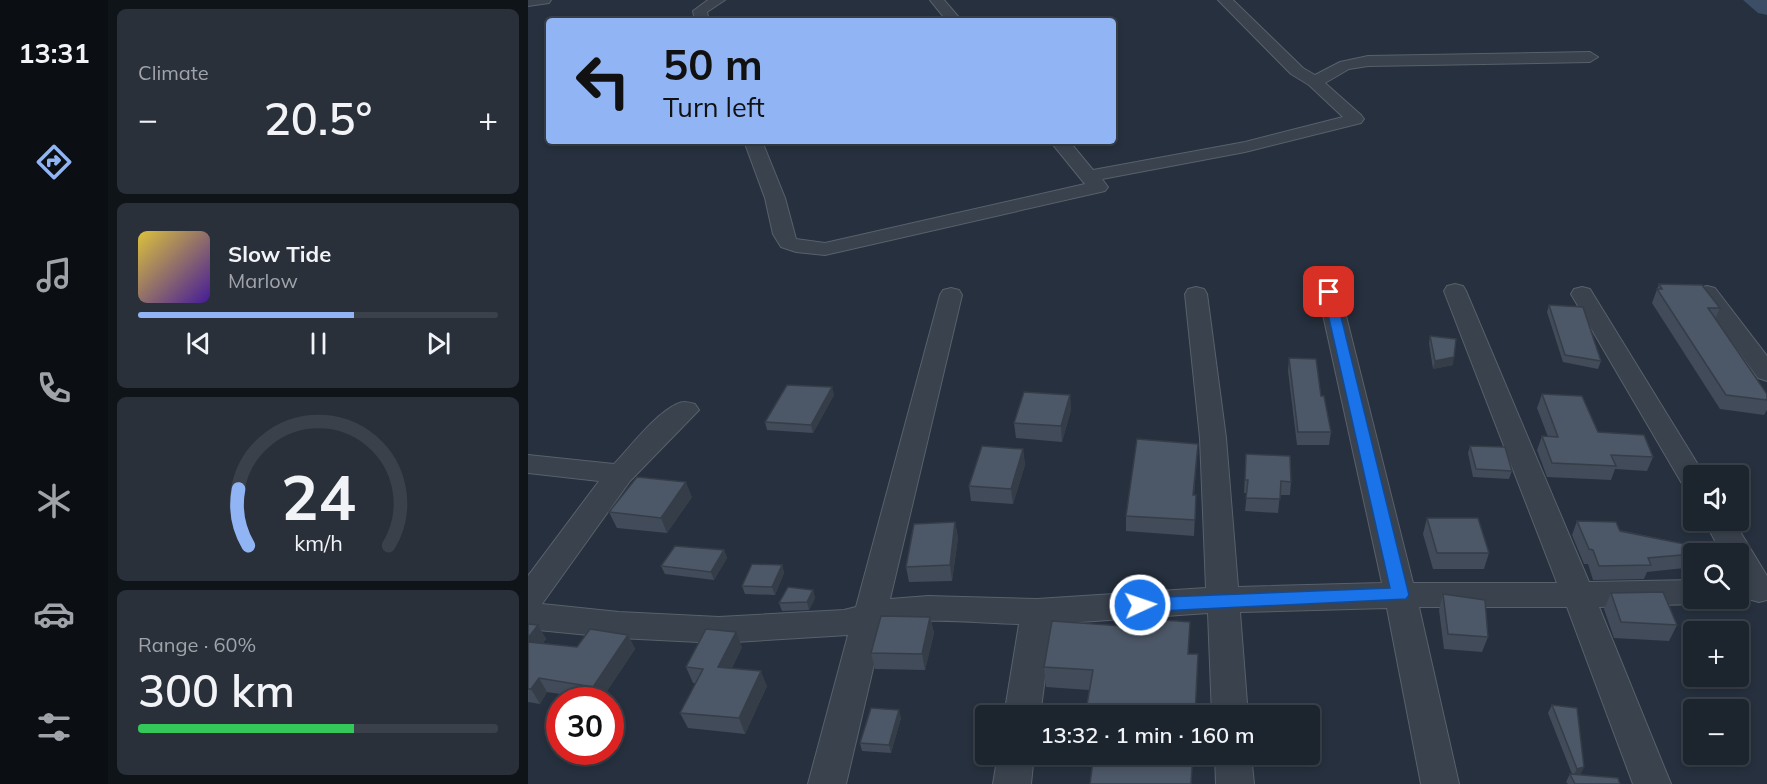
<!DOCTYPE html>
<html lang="en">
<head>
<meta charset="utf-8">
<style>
  :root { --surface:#1c242e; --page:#29303a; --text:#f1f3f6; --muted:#a0a4aa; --line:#3a414a; --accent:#91b5f4 }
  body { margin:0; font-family:Mulish,sans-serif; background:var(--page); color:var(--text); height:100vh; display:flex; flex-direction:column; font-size:22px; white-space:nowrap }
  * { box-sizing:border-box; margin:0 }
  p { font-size:20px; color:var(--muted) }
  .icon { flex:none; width:33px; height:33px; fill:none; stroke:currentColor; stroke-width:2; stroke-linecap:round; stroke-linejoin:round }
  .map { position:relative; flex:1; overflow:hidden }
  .details { display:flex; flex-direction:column; gap:9px; padding:9px; background:#0f1419; width:420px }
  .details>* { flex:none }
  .top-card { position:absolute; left:18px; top:18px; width:570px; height:126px; border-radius:6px; box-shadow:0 3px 9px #0003,0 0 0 2px var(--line); background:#91b5f4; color:#111; overflow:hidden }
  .fabs { position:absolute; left:1155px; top:465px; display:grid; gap:12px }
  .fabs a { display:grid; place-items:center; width:66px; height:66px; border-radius:6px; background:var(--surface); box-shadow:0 3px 9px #0003,0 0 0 2px var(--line); font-size:30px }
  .speed { position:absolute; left:18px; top:687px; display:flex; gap:12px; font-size:30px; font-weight:700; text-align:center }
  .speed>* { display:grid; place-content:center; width:78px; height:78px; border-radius:50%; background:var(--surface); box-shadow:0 3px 9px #0003,0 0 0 2px var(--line); line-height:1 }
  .speed .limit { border:9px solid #d22; background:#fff; color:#111 }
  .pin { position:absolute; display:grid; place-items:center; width:51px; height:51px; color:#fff; margin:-26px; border-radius:12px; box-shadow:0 3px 9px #0006 }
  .me { position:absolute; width:66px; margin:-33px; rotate:87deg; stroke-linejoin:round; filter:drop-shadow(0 0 4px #0008) }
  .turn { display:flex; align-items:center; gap:21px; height:126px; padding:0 18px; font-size:27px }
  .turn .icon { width:78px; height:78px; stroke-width:2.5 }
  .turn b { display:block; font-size:42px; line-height:51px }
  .big { font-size:45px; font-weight:600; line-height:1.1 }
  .details .tile { flex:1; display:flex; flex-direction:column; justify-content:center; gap:9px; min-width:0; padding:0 21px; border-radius:9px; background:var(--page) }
  .details .dial { align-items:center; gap:0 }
  .dial svg { height:156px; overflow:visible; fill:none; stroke:var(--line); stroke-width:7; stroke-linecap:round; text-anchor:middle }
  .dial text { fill:var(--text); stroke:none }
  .song { display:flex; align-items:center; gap:18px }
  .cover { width:72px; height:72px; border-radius:9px; background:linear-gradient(135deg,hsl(50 70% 55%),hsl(260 70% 35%)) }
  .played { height:6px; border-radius:3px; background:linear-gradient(90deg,var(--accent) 60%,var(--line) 60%) }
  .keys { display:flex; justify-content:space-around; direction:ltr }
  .heat { display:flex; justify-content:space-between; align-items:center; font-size:33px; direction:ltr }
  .charge { height:9px; border-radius:4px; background:linear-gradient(90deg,#34c759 60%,var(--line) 0) }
  .trip { position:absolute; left:447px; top:705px; width:345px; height:60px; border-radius:6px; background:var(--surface); box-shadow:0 3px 9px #0003,0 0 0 2px var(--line); font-weight:600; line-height:60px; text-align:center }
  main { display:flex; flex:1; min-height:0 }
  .tab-bar { display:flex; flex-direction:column; width:108px; justify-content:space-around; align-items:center; background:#0b0e12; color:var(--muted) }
  .tab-bar .icon { width:42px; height:42px }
  .tab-bar .on { color:var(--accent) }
  .tab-bar b { font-size:27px; color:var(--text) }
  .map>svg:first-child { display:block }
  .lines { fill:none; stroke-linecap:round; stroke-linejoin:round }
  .river { fill:#3c4d66; fill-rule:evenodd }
  .minor-casing { stroke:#58606c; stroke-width:2 }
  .minor { fill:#3a424e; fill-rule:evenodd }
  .wall { fill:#414b59 }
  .shaded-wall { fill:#353d48 }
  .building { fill:#4c5767; stroke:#353d48; stroke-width:1.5 }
  .route { fill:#1a73e8; stroke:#114b97; stroke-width:1.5 }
</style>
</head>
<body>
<main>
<nav class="tab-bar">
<b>13:31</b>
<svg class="icon on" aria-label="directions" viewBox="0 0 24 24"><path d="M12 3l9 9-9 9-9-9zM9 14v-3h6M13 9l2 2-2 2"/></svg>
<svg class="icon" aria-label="music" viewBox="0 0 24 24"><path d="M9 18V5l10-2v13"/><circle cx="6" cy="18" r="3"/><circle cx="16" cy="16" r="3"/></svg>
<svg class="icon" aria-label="phone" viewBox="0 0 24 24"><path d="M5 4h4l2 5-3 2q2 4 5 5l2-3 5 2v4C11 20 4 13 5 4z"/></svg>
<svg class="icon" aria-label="climate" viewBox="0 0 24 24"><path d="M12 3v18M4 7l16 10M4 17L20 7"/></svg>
<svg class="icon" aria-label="car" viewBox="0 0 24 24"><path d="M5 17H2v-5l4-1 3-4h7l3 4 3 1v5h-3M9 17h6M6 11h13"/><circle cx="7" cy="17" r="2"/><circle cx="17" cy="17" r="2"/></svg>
<svg class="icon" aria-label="filters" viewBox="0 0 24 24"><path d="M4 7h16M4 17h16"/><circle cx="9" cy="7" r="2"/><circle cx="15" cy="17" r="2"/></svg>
</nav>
<section class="details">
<div class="tile"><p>Climate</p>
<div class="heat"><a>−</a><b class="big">20.5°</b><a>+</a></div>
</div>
<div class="tile">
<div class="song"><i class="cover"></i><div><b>Slow Tide</b><p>Marlow</p></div></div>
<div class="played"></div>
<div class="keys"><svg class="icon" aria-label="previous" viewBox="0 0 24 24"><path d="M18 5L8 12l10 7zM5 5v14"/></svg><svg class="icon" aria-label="pause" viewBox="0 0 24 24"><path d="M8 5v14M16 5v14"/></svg><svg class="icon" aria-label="next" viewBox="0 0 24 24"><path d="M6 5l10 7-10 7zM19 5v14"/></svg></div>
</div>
<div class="tile dial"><svg viewBox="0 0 100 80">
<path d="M14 69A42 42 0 1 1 86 69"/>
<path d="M14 69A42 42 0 0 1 9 40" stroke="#91b5f4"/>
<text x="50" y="56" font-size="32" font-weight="700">24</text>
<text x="50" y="72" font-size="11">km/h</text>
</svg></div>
<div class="tile"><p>Range · 60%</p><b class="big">300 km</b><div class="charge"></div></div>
</section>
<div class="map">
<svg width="1239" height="784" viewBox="0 0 1239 784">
  <rect width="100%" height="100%" fill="#26303e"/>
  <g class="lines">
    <path class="river" d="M1215,0H1239V15L1230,13Z"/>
    <g class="minor-casing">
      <path id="minor" d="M0,0H23L21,3L0,6Z
        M180,0H197L179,12L181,21H167L165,11Z
        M402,0H416L434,21H419Z
        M690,0H705L775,68L787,75L812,62L840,56L1062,52L1070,57L1062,62L840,66L821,69L797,83L833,115L836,119L833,123L717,152L574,179L580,187L577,191L297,255L268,252L253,247L245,234L237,198L216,141H234L257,198L268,239L297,243L557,184L522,141H541L565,170L717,142L815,117L781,85L763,74Z
        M927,284L935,286L938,291L1061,582L1166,580V598H1178L1166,604L1071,607L1143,784H1105L1039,607H891L931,784H893L859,608L712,612L720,716H684L680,613L524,624L512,716H476L491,624C447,623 398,616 355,626L318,784H280L320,635L191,643L91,638L0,629V576L71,481L0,473V455L86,464C103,446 127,414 149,404C155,401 160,402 167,404L171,410L102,481L14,604L91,612L191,617L316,610L328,607L412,295L415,290L423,288L431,290L434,295L362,599L400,596L509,599L678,588L672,438L657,294L660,289L668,287L676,289L679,294L698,438L710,587L854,583L790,292L793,287L801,285L809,287L812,292L885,583H1029L916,291L919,286Z
        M1179,286L1187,288L1239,356V381L1230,378L1168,293L1171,288Z
        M1054,287L1062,289L1065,294L1177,476H1166V490L1156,487L1043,294L1046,289Z
        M1176,520H1205L1239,576V600L1231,602L1220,599L1210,583V554H1194Z
        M470,754H506L503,784H465Z
        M687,754H723L726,784H688Z"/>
    </g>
    <use href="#minor" class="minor"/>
  </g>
  <path class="wall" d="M1131,284L1192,308L1187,319L1239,394V410L1236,415L1192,409L1124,303Z
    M1021,305L1073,361L1070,369L1035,362L1019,312Z
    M902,336L925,365L905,369L901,343Z
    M761,358L803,432L801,445H769L760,371Z
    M1014,394L1070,432L1125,457L1119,471L1087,469L1083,480L1019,477L1009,450L1014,436L1020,437L1009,408Z
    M306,395L285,433L239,430L237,422Z
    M542,395L543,410L534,442L488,438L486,423Z
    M670,444L666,495H668L666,536L598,531V516Z
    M942,446L984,471L981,479L945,477L940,453Z
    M495,449L497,465L485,504L443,501L441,486Z
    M718,454L763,482L762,495H752L750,513L717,511L719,493H716Z
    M164,497L139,533L89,528L81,512Z
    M899,518L961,553L956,569H905L895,534Z
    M1049,521L1176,548L1175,554H1166V567L1119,572L1116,579L1065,580L1060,564H1056L1044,535Z
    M427,522L430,538L424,581L381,582L378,567Z
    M196,550L199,558L186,580L137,574L133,566Z
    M254,565L256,573L247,595L217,594L214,586Z
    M285,590L287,598L281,610L254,611L251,603Z
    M1083,593L1149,625L1141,641L1086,638L1076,609Z
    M915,594L960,637L954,652L916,649L911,610Z
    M402,617L406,633L397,670L347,669L343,653Z
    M662,622L561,690L518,687L516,667L608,627Z
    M0,624L10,625L18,639L15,643L49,647L100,635L107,649L73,700L19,692L12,704L0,702Z
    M214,647L204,668L239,686L217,734L160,728L152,713L168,683H165L158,667Z
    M1024,705L1056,767L1052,775L1092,784H1040L1038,782L1042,774H1044L1020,713Z
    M373,718L363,753L334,751L332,743Z"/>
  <path class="shaded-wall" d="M926,357L925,365L905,369L907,361Z
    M304,387L306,395L285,433L283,425Z
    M542,395L543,410L534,442L533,426Z
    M670,444L669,459L664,510L665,495Z
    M495,449L497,465L485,504L483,489Z
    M158,482L164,497L139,533L133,518Z
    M427,522L430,538L424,581L422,565Z
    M196,550L199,558L186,580L183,572Z
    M254,565L256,573L247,595L244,587Z
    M285,590L287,598L281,610L279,602Z
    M402,617L406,633L397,670L394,654Z
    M10,625L18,639L6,656L0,645V638Z
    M208,632L214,647L197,682L190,667Z
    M100,635L107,649L73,700L65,687Z
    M233,671L239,686L217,734L211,718Z
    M11,678L19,692L12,704L3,689Z
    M371,710L373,718L363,753L361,745Z
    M1056,767L1052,775L1045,776L1049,769Z"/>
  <path class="building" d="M1131,284L1174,285L1192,308H1180L1239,394V400L1198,395L1129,289H1134Z
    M1021,305L1055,307L1073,361L1037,355Z
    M902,336L928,339L926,357L907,361Z
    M761,358L788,359L793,396H796L803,432H770Z
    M259,385L304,387L283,425L237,422Z
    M496,392L542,395L533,426L486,423Z
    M1014,394L1054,396L1070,432L1116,435L1125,457L1083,455L1088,466L1024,463L1014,436L1030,437Z
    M609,439L670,444L665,495H668L667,520L598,516Z
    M454,446L495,449L483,489L441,486Z
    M942,446L977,447L984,471L948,469Z
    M718,454L762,456L763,482L753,481L752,499L718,498L720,480H717Z
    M109,477L158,482L133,518L81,512Z
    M899,518H950L961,553H909Z
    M1049,521L1088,522L1092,531L1176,548V553L1120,558L1123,565L1071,566L1065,550L1061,549Z
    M427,522L422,565L378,567L386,524Z
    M147,546L196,550L183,572L133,566Z
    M224,564L254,565L244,587L214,586Z
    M260,587L285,590L279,602L251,603Z
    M1135,592L1149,625L1093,622L1083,593Z
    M915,594L957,600L960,637L920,634Z
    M353,616L402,617L394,654L343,653Z
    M609,618L662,622L660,654H670L667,716H557L565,670L516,667L524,621L608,627Z
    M0,624L10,625L0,638Z
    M62,629L100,635L65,687L11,678L3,689H0V642L49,647Z
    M178,629L208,632L190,667L233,671L211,718L152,713L175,669L158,667Z
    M1024,705L1049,708L1056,767L1049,769Z
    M343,708L371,710L361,745L332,743Z
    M566,754H665L663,784H562Z
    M1042,774L1090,778L1092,784H1047Z"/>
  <path class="route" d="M801,288L807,292L881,595L878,599L612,612L605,610L603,605L605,600L612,598L862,588L795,292Z"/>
</svg>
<div class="fabs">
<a><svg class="icon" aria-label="sound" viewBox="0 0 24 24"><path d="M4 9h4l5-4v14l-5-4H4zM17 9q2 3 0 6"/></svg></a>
<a><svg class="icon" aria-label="search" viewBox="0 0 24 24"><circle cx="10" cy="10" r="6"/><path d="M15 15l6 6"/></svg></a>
<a>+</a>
<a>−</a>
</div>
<div class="speed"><div class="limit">30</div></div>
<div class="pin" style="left:801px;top:292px;background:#d93025"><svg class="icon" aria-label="arrive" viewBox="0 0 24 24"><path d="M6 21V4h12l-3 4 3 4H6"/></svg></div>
<svg class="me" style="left:612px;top:605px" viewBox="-20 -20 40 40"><circle r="17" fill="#1a73e8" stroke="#fff" stroke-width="3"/><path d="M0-11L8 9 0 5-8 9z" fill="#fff"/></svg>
<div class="trip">13:32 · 1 min · 160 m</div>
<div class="top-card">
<div class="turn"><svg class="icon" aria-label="left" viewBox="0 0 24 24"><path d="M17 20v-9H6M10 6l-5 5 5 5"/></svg><div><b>50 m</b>Turn left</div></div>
</div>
</div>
</main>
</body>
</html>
